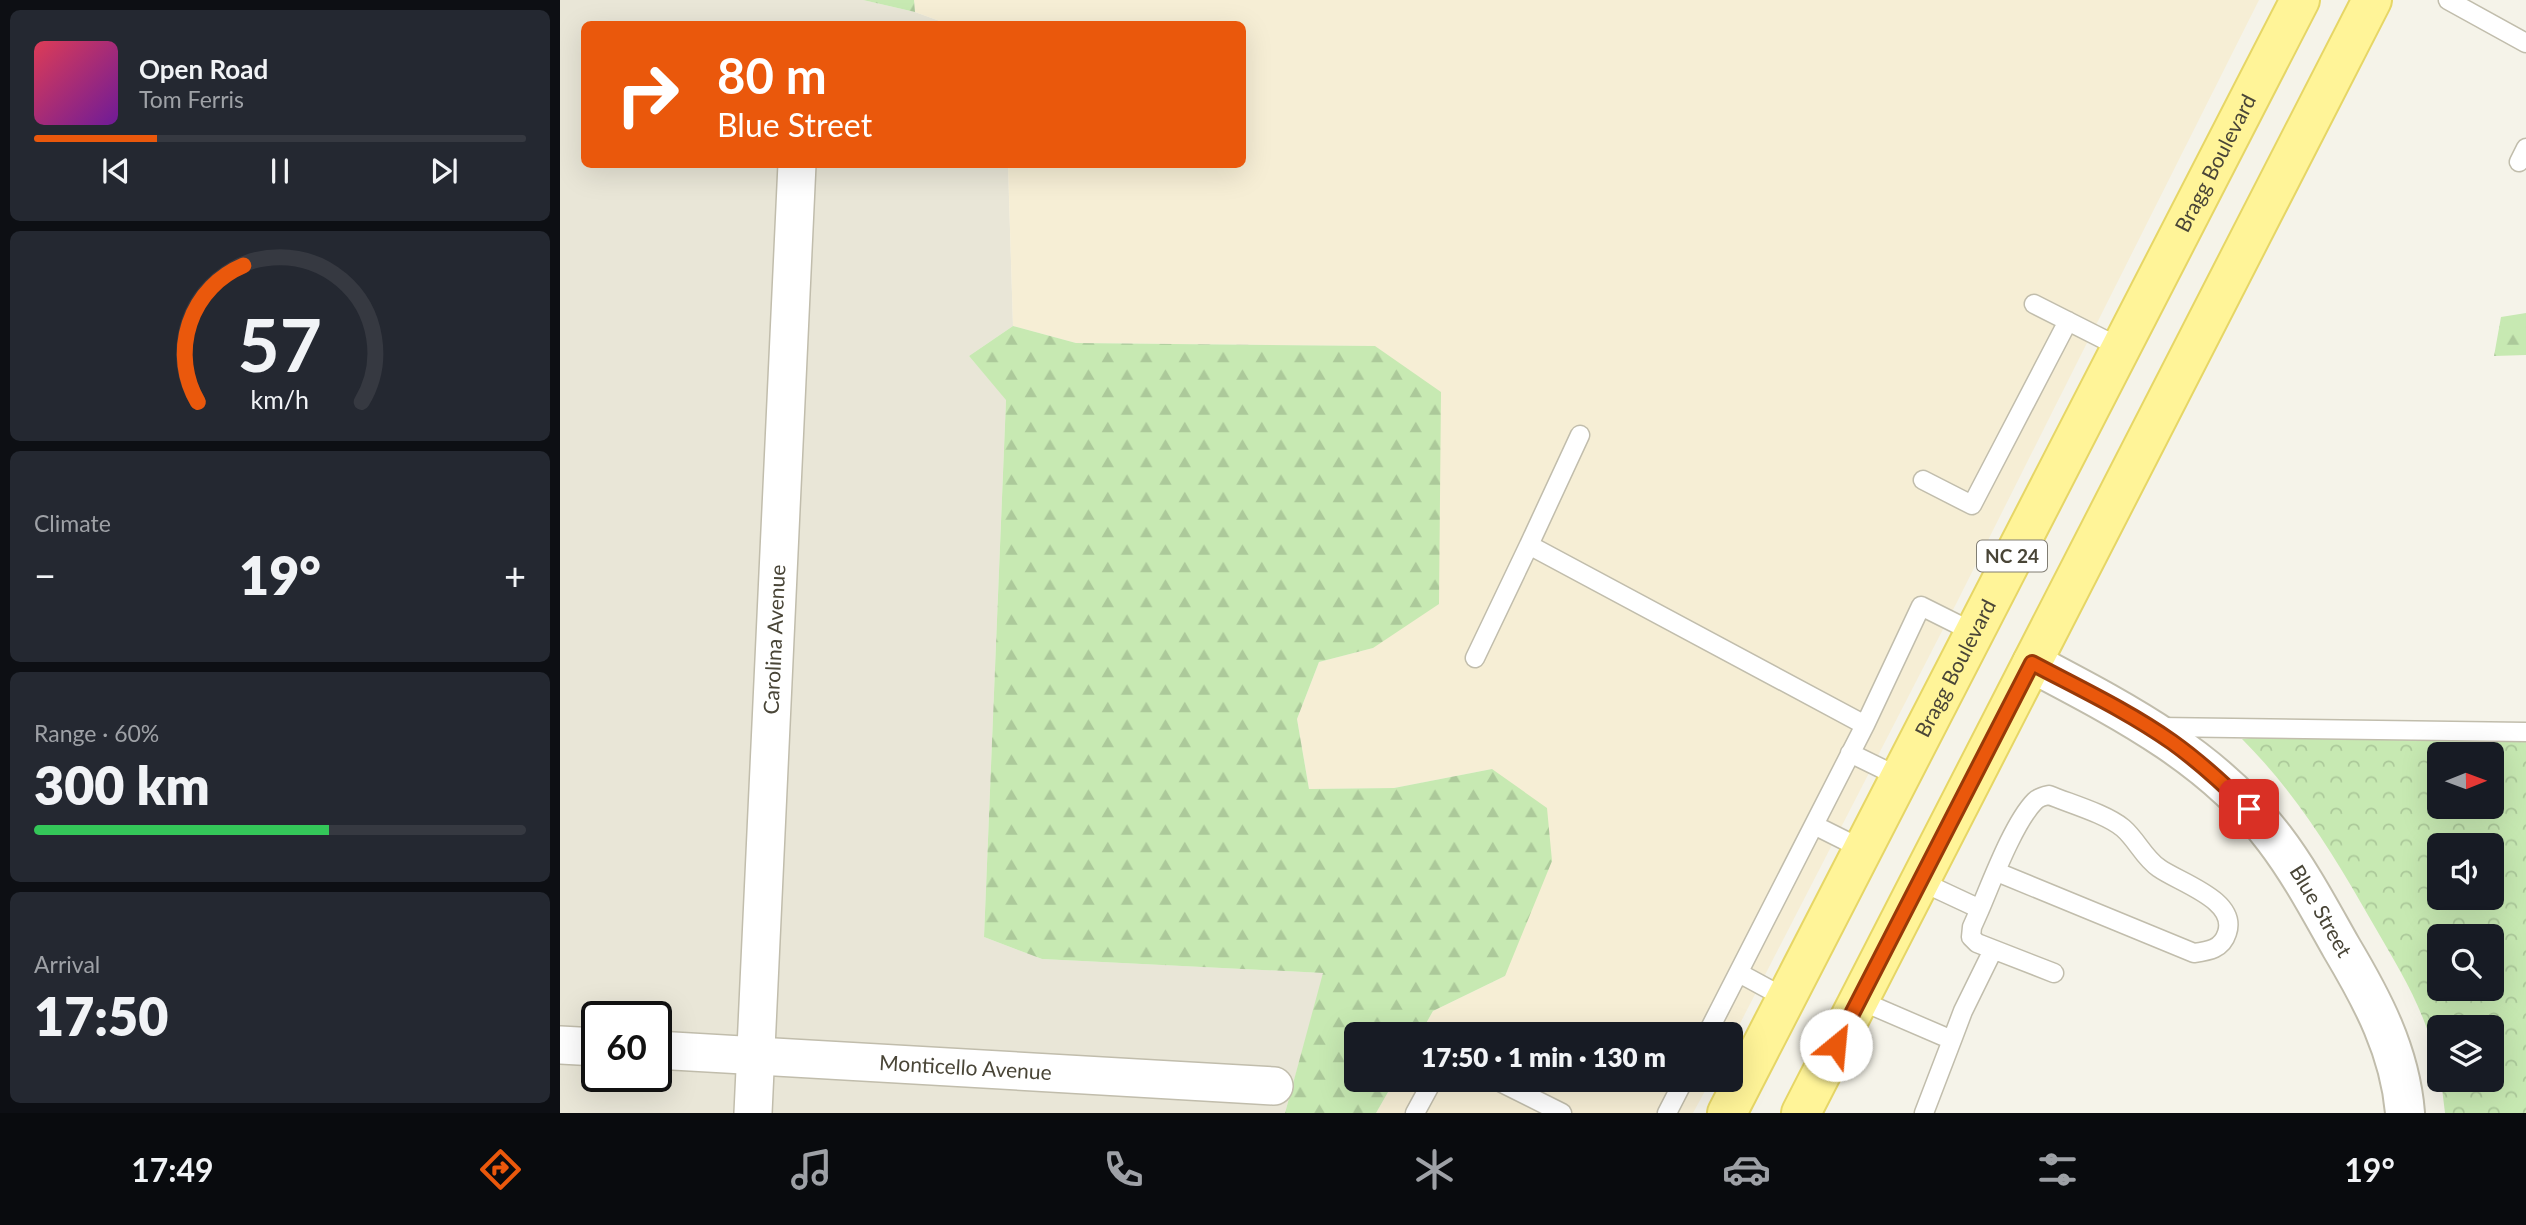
<!DOCTYPE html>
<html lang="en">
<head>
<meta charset="utf-8">
<style>
  :root { --surface:#171b24; --page:#242831; --text:#f1f3f6; --muted:#9ea1a6; --line:#363941; --accent:#ea580c }
  body { margin:0; font-family:Lato,sans-serif; background:var(--page); color:var(--text); height:100vh; display:flex; flex-direction:column; font-size:26px; white-space:nowrap }
  * { box-sizing:border-box; margin:0 }
  p { font-size:23px; color:var(--muted) }
  .icon { flex:none; width:38px; height:38px; fill:none; stroke:currentColor; stroke-width:2; stroke-linecap:round; stroke-linejoin:round }
  .map { position:relative; flex:1; overflow:hidden }
  .panel { display:flex; flex-direction:column; gap:10px; padding:10px; background:#0d0f14; width:560px }
  .panel>* { flex:none }
  .hud { position:absolute; left:21px; top:21px; width:665px; height:147px; border-radius:10px; box-shadow:0 7px 28px #0002; background:#ea580c; color:#fff; overflow:hidden }
  .needle { width:46px; rotate:89deg }
  .fabs { position:absolute; left:1867px; top:742px; display:grid; gap:14px }
  .fabs a { display:grid; place-items:center; width:77px; height:77px; border-radius:10px; background:var(--surface); box-shadow:0 7px 28px #0002; font-size:35px }
  .speed { position:absolute; left:21px; top:1001px; display:flex; gap:14px; font-size:35px; font-weight:700; text-align:center }
  .speed>* { display:grid; place-content:center; width:91px; height:91px; border-radius:50%; background:var(--surface); box-shadow:0 7px 28px #0002; line-height:1 }
  .speed .limit { border:4px solid #111; border-radius:10px; background:#fff; color:#111 }
  .pin { position:absolute; display:grid; place-items:center; width:60px; height:60px; color:#fff; margin:-30px; border-radius:14px; box-shadow:0 4px 10px #0006 }
  .me { position:absolute; width:77px; margin:-38px; rotate:28deg; stroke-linejoin:round; filter:drop-shadow(0 0 5px #0008) }
  .turn { display:flex; align-items:center; gap:24px; height:147px; padding:0 21px; font-size:32px }
  .turn .icon { width:91px; height:91px; stroke-width:2.5 }
  .turn b { display:block; font-size:49px; line-height:60px }
  .big { font-size:52px; font-weight:800; line-height:1.1 }
  .panel .widget { flex:1; display:flex; flex-direction:column; justify-content:center; gap:10px; min-width:0; padding:0 24px; border-radius:10px; background:var(--page) }
  .panel .dial { align-items:center; gap:0 }
  .dial svg { height:182px; overflow:visible; fill:none; stroke:var(--line); stroke-width:7; stroke-linecap:round; text-anchor:middle }
  .dial text { fill:var(--text); stroke:none }
  .song { display:flex; align-items:center; gap:21px }
  .cover { width:84px; height:84px; border-radius:10px; background:linear-gradient(135deg,hsl(350 70% 55%),hsl(280 70% 35%)) }
  .played { height:7px; border-radius:4px; background:linear-gradient(90deg,var(--accent) 25%,var(--line) 25%) }
  .keys { display:flex; justify-content:space-around; direction:ltr }
  .heat { display:flex; justify-content:space-between; align-items:center; font-size:38px; direction:ltr }
  .charge { height:10px; border-radius:5px; background:linear-gradient(90deg,#34c759 60%,var(--line) 0) }
  .trip { position:absolute; left:784px; top:1022px; width:399px; height:70px; border-radius:10px; background:var(--surface); box-shadow:0 7px 28px #0002; font-weight:800; line-height:70px; text-align:center }
  .menu { display:flex; height:112px; justify-content:space-around; align-items:center; background:#090b0e; color:var(--muted) }
  .menu .icon { width:49px; height:49px }
  .menu .current { color:var(--accent) }
  .menu b { font-size:32px; color:var(--text) }
  main { display:flex; flex:1; min-height:0 }
  .map>svg:first-child { display:block }
  .residential { fill:#e9e6d7; fill-rule:evenodd }
  .commercial { fill:#f6eed5 }
  .forest { fill:url(#forest-firs) }
  .park { fill:url(#park-crowns); fill-rule:evenodd }
  .lines { fill:none; stroke-linecap:round; stroke-linejoin:round }
  .service-casing { stroke:#c1bdac; stroke-width:21 }
  .minor-casing { stroke:#c1bdac; stroke-width:40 }
  .tertiary-casing { stroke:#c1bdac; stroke-width:42 }
  .primary-casing { stroke:#e6d666; stroke-width:42 }
  .service { stroke:#fff; stroke-width:18 }
  .minor { stroke:#fff; stroke-width:37 }
  .tertiary { stroke:#fff; stroke-width:38 }
  .primary { stroke:#fff498; stroke-width:38 }
  .route-casing { stroke:#983908; stroke-width:18 }
  .route { stroke:#ea580c; stroke-width:12 }
  .labels { text-anchor:middle; stroke-width:5; stroke-linejoin:round; paint-order:stroke }
  .shield { fill:#fff; stroke:#807d73; stroke-width:2 }
  .shield-label { font-size:19px; font-weight:bold; fill:#494537 }
  .street-label { font-size:21px; fill:#494537; stroke:#fff }
</style>
</head>
<body>
<main>
<section class="panel">
<div class="widget">
<div class="song"><i class="cover"></i><div><b>Open Road</b><p>Tom Ferris</p></div></div>
<div class="played"></div>
<div class="keys"><svg class="icon" aria-label="previous" viewBox="0 0 24 24"><path d="M18 5L8 12l10 7zM5 5v14"/></svg><svg class="icon" aria-label="pause" viewBox="0 0 24 24"><path d="M8 5v14M16 5v14"/></svg><svg class="icon" aria-label="next" viewBox="0 0 24 24"><path d="M6 5l10 7-10 7zM19 5v14"/></svg></div>
</div>
<div class="widget dial"><svg viewBox="0 0 100 80">
<path d="M14 69A42 42 0 1 1 86 69"/>
<path d="M14 69A42 42 0 0 1 34 9" stroke="#ea580c"/>
<text x="50" y="56" font-size="32" font-weight="700">57</text>
<text x="50" y="72" font-size="11">km/h</text>
</svg></div>
<div class="widget"><p>Climate</p>
<div class="heat"><a>−</a><b class="big">19°</b><a>+</a></div>
</div>
<div class="widget"><p>Range · 60%</p><b class="big">300 km</b><div class="charge"></div></div>
<div class="widget"><p>Arrival</p><b class="big">17:50</b></div>
</section>
<div class="map">
<svg width="1966" height="1113" viewBox="0 0 1966 1113">
  <defs>
    <pattern id="forest-firs" width="22" height="20" patternUnits="userSpaceOnUse" patternTransform="scale(1.75)"><rect width="22" height="20" fill="#c7e9b2"/><path d="M5 1l3.5 6h-7zM16 11l3.5 6h-7z" fill="#acc99a"/></pattern>
    <pattern id="park-crowns" width="20" height="18" patternUnits="userSpaceOnUse" patternTransform="scale(1.75)"><rect width="20" height="18" fill="#c7e9b2"/><path d="M2 6a3 3 0 1 1 6 0M12 15a3 3 0 1 1 6 0" fill="none" stroke="#acc99a"/></pattern>
  </defs>
  <rect width="100%" height="100%" fill="#f5f3e9"/>
  <path class="residential" d="M0,0H303L355,12L388,24H24V164L448,165L453,326L409,356L446,399L424,937L482,959L764,973L725,1113H0ZM37,1017H96V1076H37Z"/>
  <path class="commercial" d="M354,0H1699L1396,604L1171,1041V1034H860L873,1011L945,976L932,769L834,788L749,789L737,719L759,662L813,648L815,346L516,343L453,326L448,165L682,164V24H388L355,12Z
    M835,1080H1151L1133,1113H816Z"/>
  <path class="forest" d="M303,0H354L355,12Z
    M1966,313V355L1934,356L1941,317Z
    M453,326L516,343L815,346L881,392L879,604L813,648L759,662L737,719L749,789L834,788L932,769L987,808L992,861L945,976L873,1011L860,1034H796V1080H835L816,1113H725L763,973L482,959L424,937L446,400L409,356Z"/>
  <path class="park" d="M1700,737L1966,742V1113H1885L1881,1080H1932V1027H1880L1879,1073C1867,1012 1843,976 1812,922C1774,855 1737,794 1682,739ZM1880,754H1932V807H1880ZM1880,845H1932V898H1880ZM1880,936H1932V989H1880Z"/>
  <g class="lines">
    <g class="service-casing">
      <path id="service" d="M1888,0L1966,43
        M1959,162L1966,148
        M1474,304L1561,348
        M1020,435L969,545L1305,725
        M1363,480L1412,505L1508,321
        M915,658L969,545
        M1599,727L1966,732
        M1290,753L1339,777
        M1254,825L1302,849
        M1360,881L1420,909L1412,927L1411,937L1417,943L1494,973
        M1420,909C1432,881 1454,822 1475,801C1479,797 1484,796 1489,795C1511,804 1546,814 1563,828C1577,840 1584,858 1599,868C1620,883 1678,900 1667,933C1662,949 1649,951 1634,953L1437,872
        M1179,973L1225,998
        M1299,1000L1392,1040L1364,1113
        M1147,1034L1305,725L1361,606L1413,632
        M1392,1040L1403,1011L1433,950
        M936,1080L1002,1113
        M855,1113L873,1080
        M1107,1113L1124,1080"/>
    </g>
    <g class="minor-casing">
      <g id="minor">
        <path d="M0,1045L37,1047"/>
        <path id="s1" d="M96,1050L714,1086"/>
        <path id="s2" d="M193,1113L237,164"/>
      </g>
    </g>
    <g class="tertiary-casing">
      <g id="tertiary">
        <path id="s3" d="M1472,663C1561,710 1652,756 1714,838C1740,872 1760,910 1781,947C1812,999 1840,1051 1845,1113"/>
      </g>
    </g>
    <g class="primary-casing">
      <g id="primary">
        <path id="s4" d="M1167,1113L1740,0"/>
        <path d="M1241,1113L1812,0"/>
      </g>
    </g>
    <use href="#service" class="service"/>
    <use href="#minor" class="minor"/>
    <use href="#tertiary" class="tertiary"/>
    <use href="#primary" class="primary"/>
  </g>
  <g class="lines">
    <g class="route-casing">
      <path id="route" d="M1276,1045L1472,663C1519,688 1568,711 1612,742C1640,762 1665,785 1689,809"/>
    </g>
    <use href="#route" class="route"/>
  </g>
  <g class="labels">
    <rect class="shield" x="1417" y="540.5" width="70" height="31" rx="5"/>
    <g class="shield-label">
      <text x="1452" y="563">NC 24</text>
    </g>
    <g class="street-label">
      <text dy="7" stroke="none"><textPath href="#s4" startOffset="1068">Bragg Boulevard</textPath></text>
      <text dy="7" stroke="none"><textPath href="#s2" startOffset="474">Carolina Avenue</textPath></text>
      <text dy="7" stroke="none"><textPath href="#s4" startOffset="500">Bragg Boulevard</textPath></text>
      <text dy="7" stroke="none"><textPath href="#s3" startOffset="388">Blue Street</textPath></text>
      <text dy="7" stroke="none"><textPath href="#s1" startOffset="310">Monticello Avenue</textPath></text>
    </g>
  </g>
</svg>
<div class="fabs">
<a><svg class="needle" viewBox="-14 -14 28 28"><path d="M0-13l5 13h-10z" fill="#e53935"/><path d="M0 13l5-13h-10z" fill="#9ea1a6"/></svg></a>
<a><svg class="icon" aria-label="sound" viewBox="0 0 24 24"><path d="M4 9h4l5-4v14l-5-4H4zM17 9q2 3 0 6"/></svg></a>
<a><svg class="icon" aria-label="search" viewBox="0 0 24 24"><circle cx="10" cy="10" r="6"/><path d="M15 15l6 6"/></svg></a>
<a><svg class="icon" aria-label="layers" viewBox="0 0 24 24"><path d="M12 4l9 5-9 5-9-5zM3 14l9 5 9-5"/></svg></a>
</div>
<div class="speed"><div class="limit">60</div></div>
<div class="pin" style="left:1689px;top:809px;background:#d93025"><svg class="icon" aria-label="arrive" viewBox="0 0 24 24"><path d="M6 21V4h12l-3 4 3 4H6"/></svg></div>
<svg class="me" style="left:1276px;top:1045px" viewBox="-20 -20 40 40"><circle r="19" fill="#fff"/><path d="M0-13L10 11 0 6-10 11z" fill="#ea580c"/></svg>
<div class="trip">17:50 · 1 min · 130 m</div>
<div class="hud">
<div class="turn"><svg class="icon" aria-label="right" viewBox="0 0 24 24"><path d="M7 20v-9h11M14 6l5 5-5 5"/></svg><div><b>80 m</b>Blue Street</div></div>
</div>
</div>
</main>
<nav class="menu">
<b>17:49</b>
<svg class="icon current" aria-label="directions" viewBox="0 0 24 24"><path d="M12 3l9 9-9 9-9-9zM9 14v-3h6M13 9l2 2-2 2"/></svg>
<svg class="icon" aria-label="music" viewBox="0 0 24 24"><path d="M9 18V5l10-2v13"/><circle cx="6" cy="18" r="3"/><circle cx="16" cy="16" r="3"/></svg>
<svg class="icon" aria-label="phone" viewBox="0 0 24 24"><path d="M5 4h4l2 5-3 2q2 4 5 5l2-3 5 2v4C11 20 4 13 5 4z"/></svg>
<svg class="icon" aria-label="climate" viewBox="0 0 24 24"><path d="M12 3v18M4 7l16 10M4 17L20 7"/></svg>
<svg class="icon" aria-label="car" viewBox="0 0 24 24"><path d="M5 17H2v-5l4-1 3-4h7l3 4 3 1v5h-3M9 17h6M6 11h13"/><circle cx="7" cy="17" r="2"/><circle cx="17" cy="17" r="2"/></svg>
<svg class="icon" aria-label="filters" viewBox="0 0 24 24"><path d="M4 7h16M4 17h16"/><circle cx="9" cy="7" r="2"/><circle cx="15" cy="17" r="2"/></svg>
<b>19°</b>
</nav>
</body>
</html>
